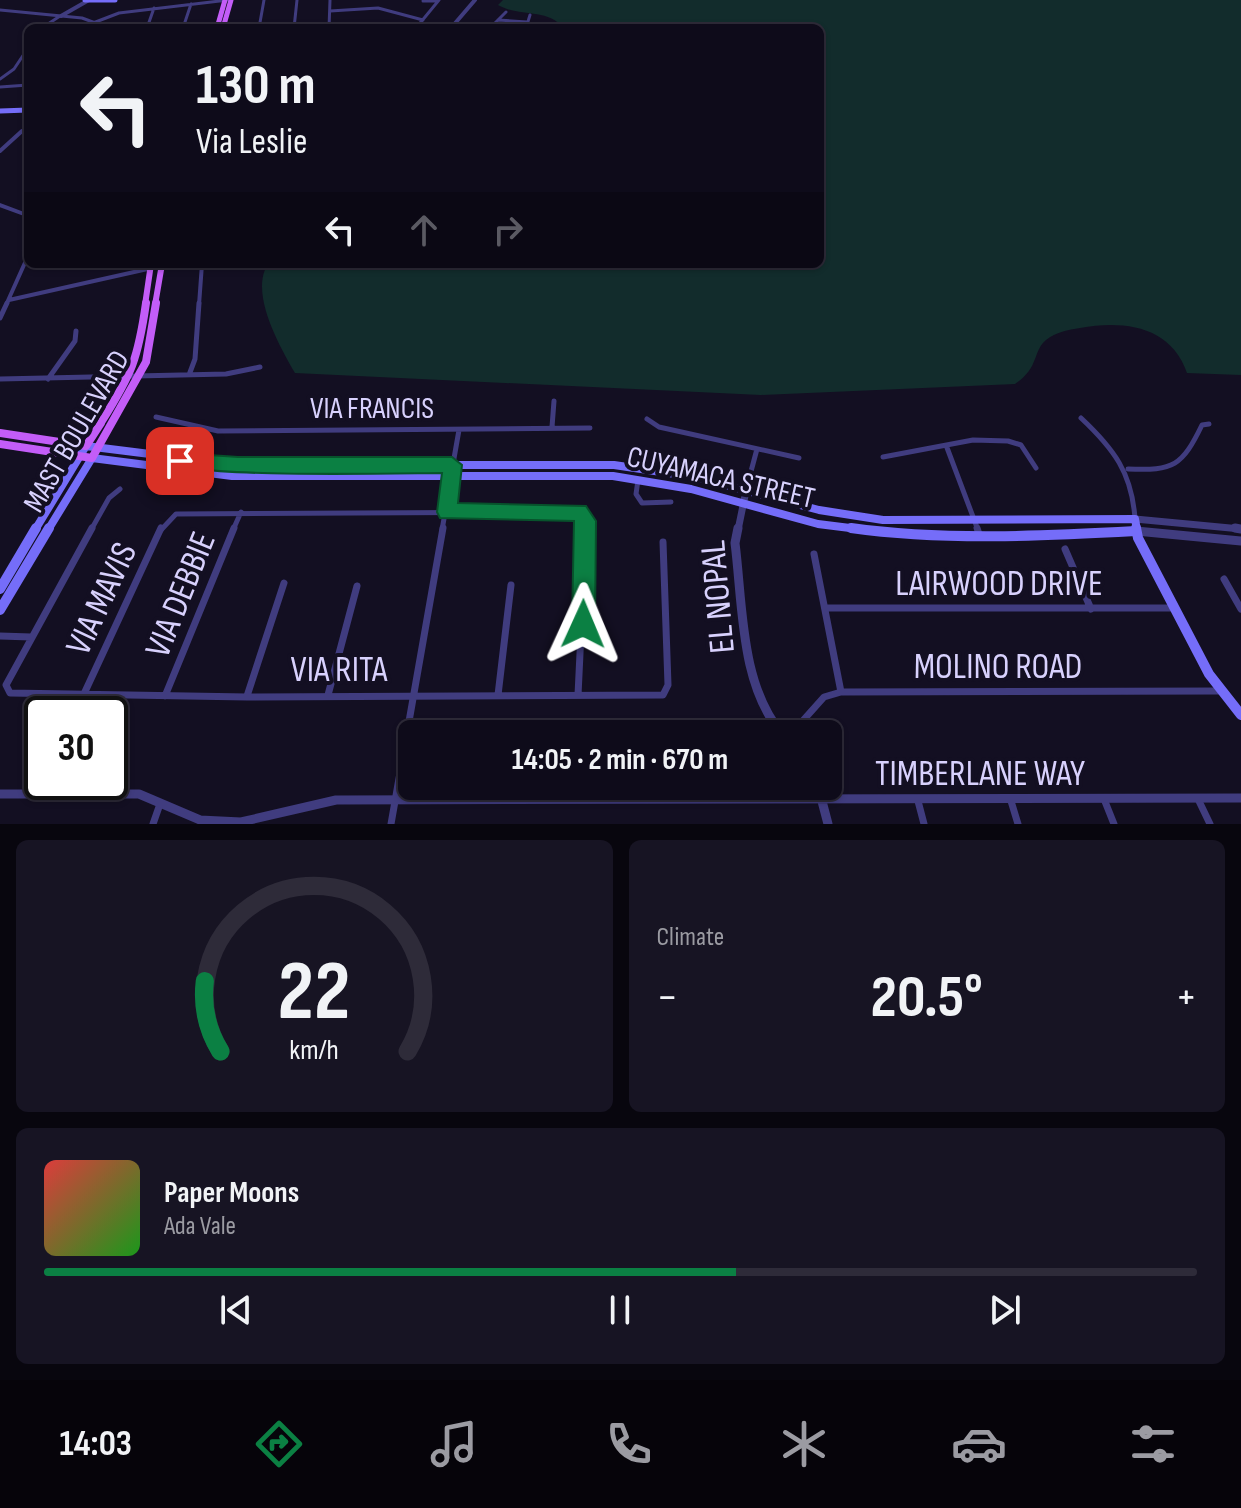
<!DOCTYPE html>
<html lang="en">
<head>
<meta charset="utf-8">
<style>
  :root { --surface:#0e0b1a; --page:#171423; --text:#f1f3f6; --muted:#9b9ba2; --line:#2e2b39; --accent:#0b8043 }
  body { margin:0; font-family:"Sofia Sans Condensed",sans-serif; background:var(--page); color:var(--text); height:100vh; display:flex; flex-direction:column; font-size:30px; white-space:nowrap }
  * { box-sizing:border-box; margin:0 }
  p { font-size:26px; color:var(--muted) }
  .icon { flex:none; width:44px; height:44px; fill:none; stroke:currentColor; stroke-width:2; stroke-linecap:round; stroke-linejoin:round }
  .map { position:relative; height:824px; overflow:hidden }
  .side { display:flex; flex-direction:column; gap:16px; padding:16px; background:#08060e; flex:1 }
  .side>* { flex:none }
  .guide { position:absolute; left:24px; top:24px; width:800px; height:244px; border-radius:12px; box-shadow:0 2px 6px #0004,0 0 0 2px var(--line); background:#0e0b1a; color:var(--text); overflow:hidden }
  .speed { position:absolute; left:24px; top:696px; display:flex; gap:16px; font-size:40px; font-weight:700; text-align:center }
  .speed>* { display:grid; place-content:center; width:104px; height:104px; border-radius:50%; background:var(--surface); box-shadow:0 2px 6px #0004,0 0 0 2px var(--line); line-height:1 }
  .speed .limit { border:4px solid #111; border-radius:12px; background:#fff; color:#111 }
  .pin { position:absolute; display:grid; place-items:center; width:68px; height:68px; color:#fff; margin:-34px; border-radius:16px; box-shadow:0 4px 12px #0006 }
  .me { position:absolute; width:88px; margin:-44px; rotate:1deg; stroke-linejoin:round; filter:drop-shadow(0 0 6px #0008) }
  .turn { display:flex; align-items:center; gap:28px; height:168px; padding:0 40px; font-size:36px }
  .turn .icon { width:104px; height:104px; stroke-width:2.5 }
  .turn b { display:block; font-size:56px; line-height:68px }
  .lanes { display:flex; align-items:center; height:76px; padding:0 40px; background:#0003; justify-content:center; gap:40px; direction:ltr }
  .lanes .off { opacity:.35 }
  .big { font-size:60px; font-weight:700; line-height:1.1 }
  .side .tile { flex:1; display:flex; flex-direction:column; justify-content:center; gap:12px; min-width:0; padding:0 28px; border-radius:12px; background:var(--page) }
  .side .dial { align-items:center; gap:0 }
  .dial svg { height:208px; overflow:visible; fill:none; stroke:var(--line); stroke-width:7; stroke-linecap:round; text-anchor:middle }
  .dial text { fill:var(--text); stroke:none }
  .song { display:flex; align-items:center; gap:24px }
  .cover { width:96px; height:96px; border-radius:12px; background:linear-gradient(135deg,hsl(0 70% 55%),hsl(120 70% 35%)) }
  .played { height:8px; border-radius:4px; background:linear-gradient(90deg,var(--accent) 60%,var(--line) 60%) }
  .keys { display:flex; justify-content:space-around; direction:ltr }
  .heat { display:flex; justify-content:space-between; align-items:center; font-size:44px; direction:ltr }
  .side .tiles { flex:1; display:grid; gap:16px; grid-template-columns:1fr 1fr }
  .tile:last-child { grid-column:span 2 }
  .trip { position:absolute; left:398px; top:720px; width:444px; height:80px; border-radius:12px; background:var(--surface); box-shadow:0 2px 6px #0004,0 0 0 2px var(--line); font-weight:700; line-height:80px; text-align:center }
  .tabs { display:flex; height:128px; justify-content:space-around; align-items:center; background:#06040a; color:var(--muted) }
  .tabs .icon { width:56px; height:56px }
  .tabs .selected { color:var(--accent) }
  .tabs b { font-size:36px; color:var(--text) }
  .map>svg:first-child { display:block }
  .green { fill:#122c2c }
  .lines { fill:none; stroke-linecap:round; stroke-linejoin:round }
  .minor-far3 { stroke:#403c7f; stroke-width:3 }
  .minor-far2 { stroke:#403c7f; stroke-width:4 }
  .minor-far1 { stroke:#403c7f; stroke-width:5 }
  .minor { stroke:#403c7f; stroke-width:7 }
  .tertiary-far2 { stroke:#403c7f; stroke-width:4 }
  .tertiary-far1 { stroke:#403c7f; stroke-width:7 }
  .tertiary { stroke:#403c7f; stroke-width:9 }
  .secondary-far2 { stroke:#756df9; stroke-width:5 }
  .secondary-far1 { stroke:#756df9; stroke-width:8 }
  .secondary { stroke:#756df9; stroke-width:10 }
  .primary-far2 { stroke:#c35df8; stroke-width:5 }
  .primary-far1 { stroke:#c35df8; stroke-width:6 }
  .primary { stroke:#c35df8; stroke-width:8 }
  .route { fill:#0b8043; stroke:#07532c; stroke-width:2 }
  .labels { text-anchor:middle; stroke-width:8; stroke-linejoin:round; paint-order:stroke }
  .street-label { font-size:30px; fill:#d8d1fd; stroke:#130f22 }
  .near-street-label { font-size:36px; fill:#d8d1fd; stroke:#130f22 }
</style>
</head>
<body>
<div class="map">
<svg width="1241" height="824" viewBox="0 0 1241 824">
  <rect width="100%" height="100%" fill="#130f22"/>
  <path class="green" d="M503,0H1241V375L1187,373C1171,326 1124,320 1080,328C1068,330 1056,332 1046,340C1032,352 1040,367 1015,384L761,395L295,373C280,347 249,293 268,264H820V28H564C545,7 521,18 498,5Z"/>
  <g class="lines">
    <path class="minor-far3" d="M423,1H438
      M0,10L82,18L109,28
      M330,11L378,8L423,20
      M498,20L527,22
      M42,28L60,16
      M80,28L119,13L228,0
      M147,28L154,8
      M183,28L191,4
      M259,28L264,0
      M294,28L297,0
      M329,28L330,0
      M416,28L439,0
      M490,28L506,12
      M526,28L530,15
      M0,79L14,69L28,48
      M0,87L28,85
      M20,133L28,125"/>
    <path class="minor-far2" d="M0,151L22,131
      M0,205L24,214
      M24,250L28,252
      M9,300L161,266
      M6,305L28,256
      M199,305L202,264"/>
    <path class="minor-far1" d="M0,318L7,303
      M189,375L195,359L199,303
      M0,379L226,374L260,367
      M48,379L75,341L76,331
      M156,417L218,431L590,428
      M1081,418C1114,449 1132,473 1135,519
      M647,419L659,427L799,458
      M552,427L554,401
      M946,445L978,530
      M883,457L973,440L1008,441L1021,445L1036,468
      M453,464L459,430
      M174,469L199,429
      M1128,469C1174,471 1182,466 1202,425L1209,424
      M638,480L636,494L642,503L671,502
      M746,490L757,449
      M91,530L109,498L120,489
      M161,530L176,514L551,512H579L586,521V530
      M233,530L241,512
      M442,530L452,474"/>
    <path class="minor" d="M92,528L6,685L10,693L247,697L663,695L668,685L663,542
      M977,528L979,534
      M1065,549L1091,609
      M814,554L841,692
      M1224,579L1241,609
      M825,608H1173
      M0,636L31,637
      M328,695L357,586
      M498,695L511,585
      M578,695L586,528
      M83,696L161,528
      M165,696L234,528
      M247,696L284,583
      M791,734L824,697L841,692L1220,691
      M1104,799L1114,824
      M1198,799L1210,824
      M918,801L924,824
      M1011,801L1018,824
      M153,824L160,804
      M391,824L443,528"/>
    <path class="tertiary-far2" d="M61,16L89,0
      M451,28L475,0"/>
    <path class="tertiary-far1" d="M1135,519L1241,529
      M738,530L746,491"/>
    <path class="tertiary" d="M738,528L735,543C743,606 740,684 782,734
      M1235,528L1241,529
      M1136,531L1241,541
      M818,786L828,824
      M0,794H139L200,820L241,822L336,800L1241,798"/>
    <path class="secondary-far2" d="M85,0H115
      M0,111L28,110"/>
    <path class="secondary-far1" d="M35,530L86,446L238,465H614L695,477L819,510L883,520L1135,519L1137,530
      M48,530L92,458L232,476H613L691,489L818,524L866,530"/>
    <path class="secondary" d="M851,528C944,541 1042,536 1136,531
      M1136,528L1138,538L1209,674L1241,715
      M0,589L36,528
      M0,610L49,528"/>
    <path class="primary-far2" d="M217,28L225,0
      M223,28L231,0"/>
    <path class="primary-far1" d="M145,305L151,264
      M155,305L162,264"/>
    <path class="primary" d="M102,421C132,373 138,359 146,303
      M0,433L86,446L101,423
      M0,444L92,458L146,362L156,303"/>
  </g>
  <path class="route" d="M180,453L238,457H452L462,465L458,503L586,506L596,521L595,624L591,632L583,635L575,632L572,624L574,521L440,518L437,512L442,473C408,473 179,479 170,461Z"/>
  <g class="labels">
    <g class="street-label">
      <text x="372" y="418">VIA FRANCIS</text>
      <text transform="translate(76 431) rotate(-60)" y="10">MAST BOULEVARD</text>
      <text transform="translate(721 477) rotate(13)" y="10">CUYAMACA STREET</text>
    </g>
    <g class="near-street-label">
      <text x="999" y="595">LAIRWOOD DRIVE</text>
      <text transform="translate(179 594) rotate(-68)" y="13">VIA DEBBIE</text>
      <text transform="translate(716 597) rotate(-95)" y="13">EL NOPAL</text>
      <text transform="translate(100 598) rotate(-65)" y="13">VIA MAVIS</text>
      <text x="998" y="678">MOLINO ROAD</text>
      <text x="339" y="681">VIA RITA</text>
      <text x="980" y="785">TIMBERLANE WAY</text>
    </g>
  </g>
</svg>
<div class="speed"><div class="limit">30</div></div>
<div class="pin" style="left:180px;top:461px;background:#d93025"><svg class="icon" aria-label="arrive" viewBox="0 0 24 24"><path d="M6 21V4h12l-3 4 3 4H6"/></svg></div>
<svg class="me" style="left:583px;top:624px" viewBox="-20 -20 40 40"><path d="M0-17L14 15 0 8-14 15z" fill="#0b8043" stroke="#fff" stroke-width="4"/></svg>
<div class="trip">14:05 · 2 min · 670 m</div>
<div class="guide">
<div class="turn"><svg class="icon" aria-label="left" viewBox="0 0 24 24"><path d="M17 20v-9H6M10 6l-5 5 5 5"/></svg><div><b>130 m</b>Via Leslie</div></div>
<div class="lanes"><svg class="icon" aria-label="left" viewBox="0 0 24 24"><path d="M17 20v-9H6M10 6l-5 5 5 5"/></svg><svg class="icon off" aria-label="ahead" viewBox="0 0 24 24"><path d="M12 20V5M6 11l6-6 6 6"/></svg><svg class="icon off" aria-label="right" viewBox="0 0 24 24"><path d="M7 20v-9h11M14 6l5 5-5 5"/></svg></div>
</div>
</div>
<section class="side">
<div class="tiles">
<div class="tile dial"><svg viewBox="0 0 100 80">
<path d="M14 69A42 42 0 1 1 86 69"/>
<path d="M14 69A42 42 0 0 1 8 42" stroke="#0b8043"/>
<text x="50" y="56" font-size="32" font-weight="700">22</text>
<text x="50" y="72" font-size="11">km/h</text>
</svg></div>
<div class="tile"><p>Climate</p>
<div class="heat"><a>−</a><b class="big">20.5°</b><a>+</a></div>
</div>
<div class="tile">
<div class="song"><i class="cover"></i><div><b>Paper Moons</b><p>Ada Vale</p></div></div>
<div class="played"></div>
<div class="keys"><svg class="icon" aria-label="previous" viewBox="0 0 24 24"><path d="M18 5L8 12l10 7zM5 5v14"/></svg><svg class="icon" aria-label="pause" viewBox="0 0 24 24"><path d="M8 5v14M16 5v14"/></svg><svg class="icon" aria-label="next" viewBox="0 0 24 24"><path d="M6 5l10 7-10 7zM19 5v14"/></svg></div>
</div>
</div>
</section>
<nav class="tabs">
<b>14:03</b>
<svg class="icon selected" aria-label="directions" viewBox="0 0 24 24"><path d="M12 3l9 9-9 9-9-9zM9 14v-3h6M13 9l2 2-2 2"/></svg>
<svg class="icon" aria-label="music" viewBox="0 0 24 24"><path d="M9 18V5l10-2v13"/><circle cx="6" cy="18" r="3"/><circle cx="16" cy="16" r="3"/></svg>
<svg class="icon" aria-label="phone" viewBox="0 0 24 24"><path d="M5 4h4l2 5-3 2q2 4 5 5l2-3 5 2v4C11 20 4 13 5 4z"/></svg>
<svg class="icon" aria-label="climate" viewBox="0 0 24 24"><path d="M12 3v18M4 7l16 10M4 17L20 7"/></svg>
<svg class="icon" aria-label="car" viewBox="0 0 24 24"><path d="M5 17H2v-5l4-1 3-4h7l3 4 3 1v5h-3M9 17h6M6 11h13"/><circle cx="7" cy="17" r="2"/><circle cx="17" cy="17" r="2"/></svg>
<svg class="icon" aria-label="filters" viewBox="0 0 24 24"><path d="M4 7h16M4 17h16"/><circle cx="9" cy="7" r="2"/><circle cx="15" cy="17" r="2"/></svg>
</nav>
</body>
</html>
